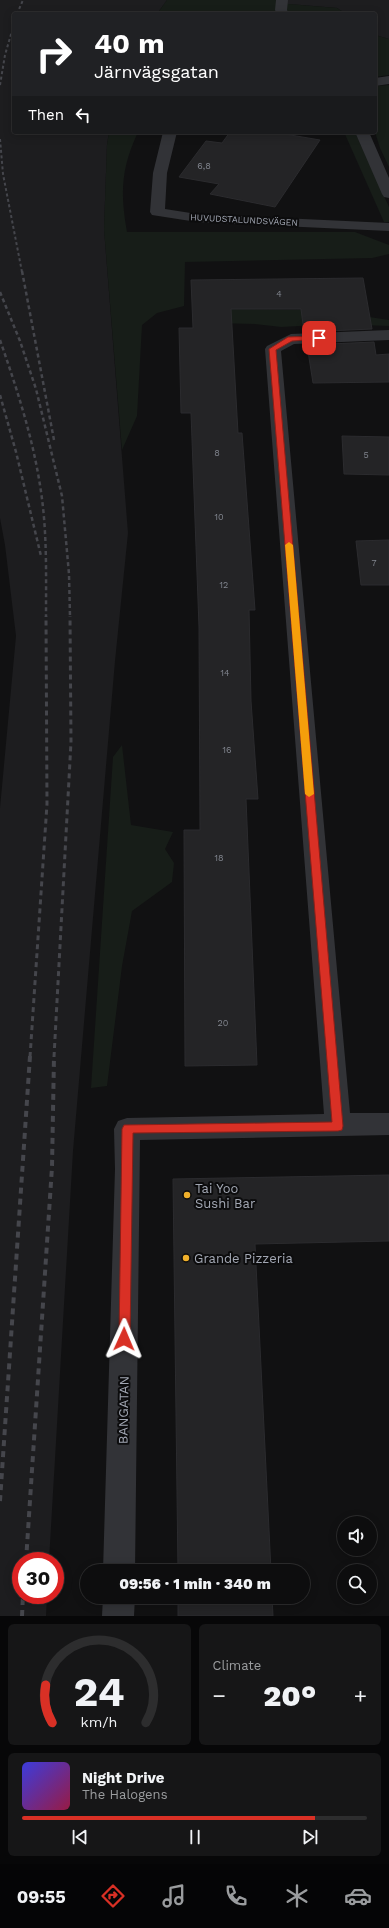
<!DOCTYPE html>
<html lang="en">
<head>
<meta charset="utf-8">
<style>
  :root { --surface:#0d0d0e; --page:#161617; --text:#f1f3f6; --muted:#9a9c9e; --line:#2d2d2e; --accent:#d93025 }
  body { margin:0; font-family:"Work Sans",sans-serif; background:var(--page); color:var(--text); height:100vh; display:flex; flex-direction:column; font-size:15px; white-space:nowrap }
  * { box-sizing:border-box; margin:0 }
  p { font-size:13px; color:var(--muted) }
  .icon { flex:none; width:22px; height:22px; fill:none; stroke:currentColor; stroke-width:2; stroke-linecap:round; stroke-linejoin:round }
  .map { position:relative; height:1616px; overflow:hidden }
  .sheet { display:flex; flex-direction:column; gap:8px; padding:8px; background:#070708; flex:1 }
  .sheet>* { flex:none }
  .banner { position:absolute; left:12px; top:12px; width:365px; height:122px; border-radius:4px; box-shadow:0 2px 10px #0003,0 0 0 1px var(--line); background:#202124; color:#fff; overflow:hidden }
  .controls { position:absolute; left:337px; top:1516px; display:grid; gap:8px }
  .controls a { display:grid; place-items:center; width:40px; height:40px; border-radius:50%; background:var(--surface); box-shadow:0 2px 10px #0003,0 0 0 1px var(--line); font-size:20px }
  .speed { position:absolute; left:12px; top:1552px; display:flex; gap:8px; font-size:20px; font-weight:700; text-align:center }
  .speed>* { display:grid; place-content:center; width:52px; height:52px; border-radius:50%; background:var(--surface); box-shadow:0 2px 10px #0003,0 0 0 1px var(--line); line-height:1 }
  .speed .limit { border:6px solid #d22; background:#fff; color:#111 }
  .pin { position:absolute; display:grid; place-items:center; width:34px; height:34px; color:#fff; margin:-17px; border-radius:8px; box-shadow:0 2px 6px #0006 }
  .me { position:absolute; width:44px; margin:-22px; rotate:1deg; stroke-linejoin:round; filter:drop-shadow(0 0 3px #0008) }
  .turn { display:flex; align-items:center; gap:14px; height:84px; padding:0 16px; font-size:18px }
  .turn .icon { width:52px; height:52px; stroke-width:2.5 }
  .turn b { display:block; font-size:28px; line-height:34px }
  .then { display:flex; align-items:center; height:38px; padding:0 16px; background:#0003; gap:8px; font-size:15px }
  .big { font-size:30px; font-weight:800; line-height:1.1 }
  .sheet .widget { flex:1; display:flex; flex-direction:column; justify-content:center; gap:6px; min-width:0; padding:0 14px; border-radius:6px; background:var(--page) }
  .sheet .dial { align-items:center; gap:0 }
  .dial svg { height:104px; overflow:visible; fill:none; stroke:var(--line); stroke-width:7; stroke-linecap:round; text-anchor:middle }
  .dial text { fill:var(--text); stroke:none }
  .song { display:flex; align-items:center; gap:12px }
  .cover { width:48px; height:48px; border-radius:6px; background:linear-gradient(135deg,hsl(240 70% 55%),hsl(340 70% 35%)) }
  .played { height:4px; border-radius:2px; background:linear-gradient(90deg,var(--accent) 85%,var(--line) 85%) }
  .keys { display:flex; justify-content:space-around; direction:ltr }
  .heat { display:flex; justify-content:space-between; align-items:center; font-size:22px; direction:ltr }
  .sheet .tiles { flex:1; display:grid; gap:8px; grid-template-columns:1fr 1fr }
  .widget:last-child { grid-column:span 2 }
  .trip { position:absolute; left:80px; top:1564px; width:230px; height:40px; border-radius:20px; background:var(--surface); box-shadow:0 2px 10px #0003,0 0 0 1px var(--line); font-weight:800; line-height:40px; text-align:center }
  .menu { display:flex; height:64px; justify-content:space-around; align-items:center; background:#050506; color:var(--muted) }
  .menu .icon { width:28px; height:28px }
  .menu .active { color:var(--accent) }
  .menu b { font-size:18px; color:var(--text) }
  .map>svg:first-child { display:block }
  .built { fill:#1d1d1f }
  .green { fill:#171d18 }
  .building { fill:#242426; stroke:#2b2b2e }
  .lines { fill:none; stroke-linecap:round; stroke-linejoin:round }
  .minor { fill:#323337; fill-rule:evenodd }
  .rail-far3 { stroke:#45464c; stroke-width:2; stroke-dasharray:3 2.5; stroke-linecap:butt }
  .rail-far2 { stroke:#45464c; stroke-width:2.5; stroke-dasharray:4 3; stroke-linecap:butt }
  .rail-far1 { stroke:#45464c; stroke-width:3; stroke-dasharray:5 4; stroke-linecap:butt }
  .rail { stroke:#45464c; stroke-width:4; stroke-dasharray:6 5; stroke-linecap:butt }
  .route { fill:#d93025; stroke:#8d1f18 }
  .slow { fill:#f59e0b }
  .poi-dot { fill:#f0b02b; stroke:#0c0c0d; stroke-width:1.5 }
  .labels { text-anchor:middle; stroke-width:4; stroke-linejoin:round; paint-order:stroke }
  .number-label { font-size:9px; fill:#82868f }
  .far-street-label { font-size:9px; fill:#a2a7b3; stroke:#0c0c0d }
  .near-poi-label { font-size:13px; fill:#a2a7b3; stroke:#0c0c0d; text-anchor:start }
  .near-street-label { font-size:13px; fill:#a2a7b3; stroke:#0c0c0d }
</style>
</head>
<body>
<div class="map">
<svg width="389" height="1616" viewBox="0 0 389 1616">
  <rect width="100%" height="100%" fill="#111112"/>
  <path class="built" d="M0,0H167L157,14H14V132H109L107,145L104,229L128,533L115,661L73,1151L49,1561H21V1595H47L46,1616H0V808L16,636L5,545L0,518Z
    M277,0H389V39L375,35V14H346L337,8L276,3Z"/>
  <path class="green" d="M167,0H277L276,3L337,8L346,14H157Z
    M375,35L389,39V75L375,77Z
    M389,85V167L380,148L375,132V86Z
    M109,132H138C121,169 120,192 127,232H355L389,245V254L372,258L185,262L184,306L157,313L142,325L137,416L122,450L104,229L107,145Z
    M344,132H355L389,207V222H384Z
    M217,309L324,310L389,320V326L336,324L281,327L255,324L213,323Z
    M122,745L131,825L173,832L165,849L174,863L172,882L132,911L122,966L107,1086L91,1088L113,757Z"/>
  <path class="building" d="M230,132H273L320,140L275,207L210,194L219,184L179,177L206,141L222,143Z
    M363,278L372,329L304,332L301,309H231L238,433H242L255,610H249L251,701L258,799H246L257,1065L185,1066L184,830H200L199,627L191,413H181L179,328H193L191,280Z
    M374,342L376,355L389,354V382L313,383L307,345Z
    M342,436L389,437V475L344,474Z
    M389,540V585H361L356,541Z
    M389,1175V1241L255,1244L271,1571H178L173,1179Z
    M178,1597H272L273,1616H178Z"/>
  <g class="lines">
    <path class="minor" d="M276,0H288L287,10L289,14H277L275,10Z
      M389,76V84L375,86V78Z
      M163,132H177L167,173L165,209L197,214L389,223V231L197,222L152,215L150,212L153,173Z
      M355,132H369L389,178V198L384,197L382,194Z
      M389,330V340L294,344L281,351L350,1113H389V1135L140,1140L135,1571H103L115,1169L114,1129L118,1121L127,1118L324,1114L265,349L267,346L291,334Z
      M103,1597H135L134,1616H102Z"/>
    <path class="rail-far3" d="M17,14L23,0
      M0,85L5,55L14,24
      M0,139L3,174L22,272"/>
    <path class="rail-far2" d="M22,271L54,440
      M0,292L20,341L36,389L62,496L69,574L70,617
      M0,340C18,392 35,444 42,499C47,537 46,578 46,617
      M0,395L16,452L41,556"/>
    <path class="rail-far1" d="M30,1057L47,804L46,616
      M54,1057L71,742L70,616"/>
    <path class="rail" d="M0,1501L30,1056
      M26,1561L52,1167L54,1056
      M22,1616L23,1595"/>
  </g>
  <path class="route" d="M319,336L322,338L321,339L292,341L276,350L343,1126L342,1130L338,1131L133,1133L130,1339L129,1343L124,1345L120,1343L119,1339L122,1129L124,1125L332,1122L269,349L288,337Z"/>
  <path class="slow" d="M289,542L293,545L314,794L309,797L305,794L285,545Z"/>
  <g class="poi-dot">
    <circle cx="187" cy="1195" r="4"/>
    <circle cx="186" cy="1258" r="4"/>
  </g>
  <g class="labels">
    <g class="number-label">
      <text x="204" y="169">6,8</text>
      <text x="279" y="297">4</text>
      <text x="217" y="456">8</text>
      <text x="366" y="458">5</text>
      <text x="219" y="520">10</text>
      <text x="374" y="566">7</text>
      <text x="224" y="588">12</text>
      <text x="225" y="676">14</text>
      <text x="227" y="753">16</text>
      <text x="219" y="861">18</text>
      <text x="223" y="1026">20</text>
    </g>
    <g class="far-street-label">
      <text transform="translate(244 220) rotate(3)" y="3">HUVUDSTALUNDSVÄGEN</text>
    </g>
    <g class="near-poi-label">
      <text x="195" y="1193">Tai Yoo<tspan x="195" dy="15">Sushi Bar</tspan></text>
      <text x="194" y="1263">Grande Pizzeria</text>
    </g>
    <g class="near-street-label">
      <text transform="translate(123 1410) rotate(-89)" y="5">BANGATAN</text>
    </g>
  </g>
</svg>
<div class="controls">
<a><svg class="icon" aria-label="sound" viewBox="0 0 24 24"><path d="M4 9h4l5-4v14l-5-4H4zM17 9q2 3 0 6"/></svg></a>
<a><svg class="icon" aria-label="search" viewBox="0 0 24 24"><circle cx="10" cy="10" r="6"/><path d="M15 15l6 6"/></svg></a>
</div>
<div class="speed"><div class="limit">30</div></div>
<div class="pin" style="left:319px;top:338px;background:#d93025"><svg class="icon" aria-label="arrive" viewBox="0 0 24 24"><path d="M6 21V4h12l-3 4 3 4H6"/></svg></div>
<svg class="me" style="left:124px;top:1339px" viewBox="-20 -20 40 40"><path d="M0-17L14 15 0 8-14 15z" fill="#d93025" stroke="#fff" stroke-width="4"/></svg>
<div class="trip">09:56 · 1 min · 340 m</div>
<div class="banner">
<div class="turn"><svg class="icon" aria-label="right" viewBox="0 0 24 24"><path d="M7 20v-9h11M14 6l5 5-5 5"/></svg><div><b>40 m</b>Järnvägsgatan</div></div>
<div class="then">Then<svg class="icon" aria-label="left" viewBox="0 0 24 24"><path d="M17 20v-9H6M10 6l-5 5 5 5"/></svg></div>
</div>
</div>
<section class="sheet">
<div class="tiles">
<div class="widget dial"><svg viewBox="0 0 100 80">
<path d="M14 69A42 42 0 1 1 86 69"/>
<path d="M14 69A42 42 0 0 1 9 40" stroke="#d93025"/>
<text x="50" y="56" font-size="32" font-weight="700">24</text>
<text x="50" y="72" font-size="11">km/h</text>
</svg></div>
<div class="widget"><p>Climate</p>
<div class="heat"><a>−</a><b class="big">20°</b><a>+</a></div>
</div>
<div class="widget">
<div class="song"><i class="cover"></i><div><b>Night Drive</b><p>The Halogens</p></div></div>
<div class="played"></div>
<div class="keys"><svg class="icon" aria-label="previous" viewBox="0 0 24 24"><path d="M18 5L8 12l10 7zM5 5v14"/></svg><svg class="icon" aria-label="pause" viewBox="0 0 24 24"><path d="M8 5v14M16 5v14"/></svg><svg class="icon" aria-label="next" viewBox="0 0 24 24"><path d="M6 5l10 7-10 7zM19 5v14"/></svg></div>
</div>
</div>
</section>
<nav class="menu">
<b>09:55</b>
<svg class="icon active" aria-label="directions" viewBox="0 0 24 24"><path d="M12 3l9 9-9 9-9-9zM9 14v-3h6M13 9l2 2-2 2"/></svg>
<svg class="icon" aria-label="music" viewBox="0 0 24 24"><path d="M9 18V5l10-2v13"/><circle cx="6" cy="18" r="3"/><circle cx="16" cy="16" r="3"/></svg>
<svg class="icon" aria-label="phone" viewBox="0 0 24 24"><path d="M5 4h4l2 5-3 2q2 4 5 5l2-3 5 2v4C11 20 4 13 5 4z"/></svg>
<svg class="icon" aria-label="climate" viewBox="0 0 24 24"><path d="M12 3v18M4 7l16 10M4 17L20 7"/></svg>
<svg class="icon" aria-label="car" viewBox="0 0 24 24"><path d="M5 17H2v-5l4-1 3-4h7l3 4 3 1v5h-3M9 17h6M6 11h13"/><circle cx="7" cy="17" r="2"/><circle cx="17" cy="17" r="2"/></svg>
</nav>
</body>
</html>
